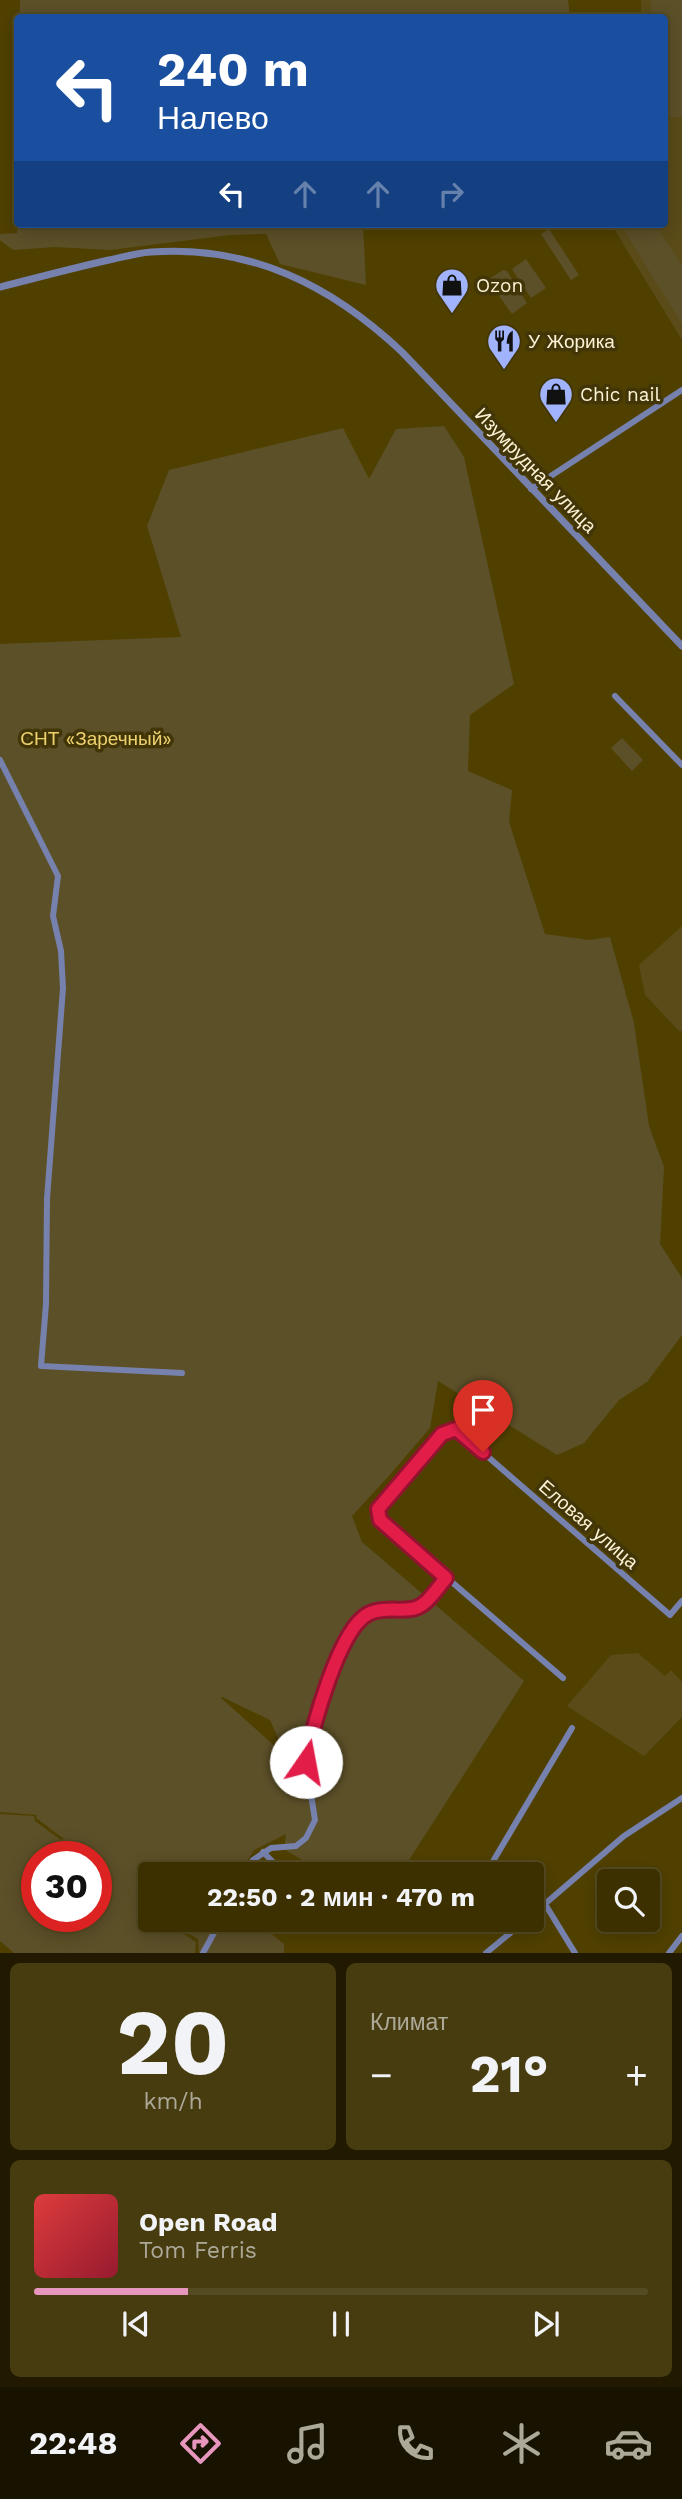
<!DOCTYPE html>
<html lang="ru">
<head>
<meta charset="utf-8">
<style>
  :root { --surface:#3c3000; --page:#473c0f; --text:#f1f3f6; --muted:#aca999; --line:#554b22; --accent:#e797bd }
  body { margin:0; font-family:"Work Sans",sans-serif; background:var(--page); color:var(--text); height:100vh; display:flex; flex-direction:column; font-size:26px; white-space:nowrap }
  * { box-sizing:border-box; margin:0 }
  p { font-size:23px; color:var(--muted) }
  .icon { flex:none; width:38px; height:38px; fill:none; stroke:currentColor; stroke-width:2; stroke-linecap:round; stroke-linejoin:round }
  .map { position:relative; height:1953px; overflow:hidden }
  .drawer { display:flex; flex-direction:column; gap:10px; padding:10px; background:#211a00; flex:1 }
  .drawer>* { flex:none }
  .top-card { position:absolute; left:14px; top:14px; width:654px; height:214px; border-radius:7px; box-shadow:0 4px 18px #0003,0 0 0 2px var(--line); background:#1a4fa0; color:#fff; overflow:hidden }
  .tools { position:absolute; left:597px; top:1869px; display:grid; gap:14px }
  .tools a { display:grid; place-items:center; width:63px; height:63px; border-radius:7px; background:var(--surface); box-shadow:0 4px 18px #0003,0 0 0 2px var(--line); font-size:35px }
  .speed { position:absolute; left:21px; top:1841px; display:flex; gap:14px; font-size:35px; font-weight:700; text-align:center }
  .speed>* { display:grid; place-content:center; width:91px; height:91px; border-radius:50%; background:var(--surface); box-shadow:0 4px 18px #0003,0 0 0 2px var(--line); line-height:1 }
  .speed .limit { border:10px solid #d22; background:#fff; color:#111 }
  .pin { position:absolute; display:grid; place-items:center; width:60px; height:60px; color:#fff; margin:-72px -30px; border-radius:50% 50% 50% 0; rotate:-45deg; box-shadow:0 0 7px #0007 }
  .pin .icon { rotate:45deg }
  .me { position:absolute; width:77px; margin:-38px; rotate:12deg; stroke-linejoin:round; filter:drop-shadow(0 0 5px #0008) }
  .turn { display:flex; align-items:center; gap:24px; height:147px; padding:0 28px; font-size:32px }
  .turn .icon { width:91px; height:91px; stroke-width:2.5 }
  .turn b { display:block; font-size:49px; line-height:60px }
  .lanes { display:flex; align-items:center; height:66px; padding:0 28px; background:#0003; justify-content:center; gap:35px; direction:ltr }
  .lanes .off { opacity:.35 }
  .big { font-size:52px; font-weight:700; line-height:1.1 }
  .drawer .tile { flex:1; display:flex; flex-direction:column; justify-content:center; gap:10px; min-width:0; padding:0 24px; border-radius:10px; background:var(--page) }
  .drawer .dial { align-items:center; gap:0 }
  .dial b { font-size:91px; line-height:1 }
  .song { display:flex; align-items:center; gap:21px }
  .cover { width:84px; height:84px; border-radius:10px; background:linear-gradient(135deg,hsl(0 70% 55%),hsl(350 70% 35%)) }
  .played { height:7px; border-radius:4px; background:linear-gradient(90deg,var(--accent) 25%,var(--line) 25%) }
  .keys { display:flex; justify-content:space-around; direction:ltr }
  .heat { display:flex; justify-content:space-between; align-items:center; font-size:38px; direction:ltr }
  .drawer .tiles { flex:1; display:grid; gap:10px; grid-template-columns:1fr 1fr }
  .tile:last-child { grid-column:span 2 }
  .trip { position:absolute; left:138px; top:1862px; width:406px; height:70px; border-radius:7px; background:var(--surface); box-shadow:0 4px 18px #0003,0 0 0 2px var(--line); font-weight:700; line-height:70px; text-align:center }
  .dock { display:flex; height:112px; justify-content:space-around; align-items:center; background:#181300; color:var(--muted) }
  .dock .icon { width:49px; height:49px }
  .dock .active { color:var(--accent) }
  .dock b { font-size:32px; color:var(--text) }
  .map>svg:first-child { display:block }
  .built { fill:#5a4b18 }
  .green { fill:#5c5028; fill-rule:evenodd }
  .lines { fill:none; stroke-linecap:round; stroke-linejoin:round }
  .minor { stroke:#7681ad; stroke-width:6 }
  .tertiary { stroke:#7681ad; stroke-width:7 }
  .route-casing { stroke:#92132f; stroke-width:18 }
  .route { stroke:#e11d48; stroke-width:12 }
  .labels { text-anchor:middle; stroke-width:7; stroke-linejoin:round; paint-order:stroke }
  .poi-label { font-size:19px; fill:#fcf3d6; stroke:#423608; text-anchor:start }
  .street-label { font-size:19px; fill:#fcf3d6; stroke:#423608 }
  .park-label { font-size:19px; fill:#eed16f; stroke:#423608 }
</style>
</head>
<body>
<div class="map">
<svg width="682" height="1953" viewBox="0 0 682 1953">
  <rect width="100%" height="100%" fill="#504000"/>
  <path class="built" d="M641,0H682V340L611,224H665V18L641,17Z
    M682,926V1030L680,1032L645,995L639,965Z
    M638,1653L665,1676L671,1670L682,1682V1717L644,1756L567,1706L611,1655Z"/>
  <path class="green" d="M20,0H568L570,17L20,18Z
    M651,0H682V117H665V18L651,17Z
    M18,224H363L366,285L280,264L266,234L230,235L110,250L55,247L13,250L0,240V234L17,233Z
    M620,224H655L682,265V324Z
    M549,229L579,275L571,280L541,234Z
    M526,259L546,288L531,298L512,269Z
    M503,270L507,271L527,303L512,314L489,282V279Z
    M444,426L464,457L514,684L470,715L468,771L512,790L509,822L545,934L589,940L610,937L634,1023L649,1126L664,1167L660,1244L682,1278V1335L647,1382L619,1400L584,1443L557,1455L438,1381L430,1428L387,1478L352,1516L362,1542L524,1681L400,1874H325L284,1849L286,1834L254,1850L239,1874H150V1910L132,1900L150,1912V1920H162L196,1942L195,1953H14L0,1941V1814L34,1816L35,1821L84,1857H37V1916H96V1866L100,1869L101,1880L113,1886L102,1878L101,1867L96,1863V1857H88L36,1818L37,1815L0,1812V644L181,637L147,526L169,470L343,428L369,479L396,429ZM222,1697L270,1720L286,1756L221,1698Z
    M622,738L643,760L632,771L611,748Z
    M166,1920H254L284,1944V1953H199L198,1939Z"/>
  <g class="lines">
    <path class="minor" d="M531,489L682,390
      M615,696L682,765
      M0,760L58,876L53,916L61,951L63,988L47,1199L46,1304L41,1366L182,1373
      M563,1678L380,1520L378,1509L442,1434L456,1429L670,1615L682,1601
      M263,1852L285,1874
      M492,1863L507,1874
      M245,1874L253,1860L271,1848L296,1846L306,1838L315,1820L306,1762L315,1718L336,1663L354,1626L367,1614L392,1608L410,1610L421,1606L446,1579
      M480,1874L492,1863L572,1728
      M532,1894L545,1904L575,1953
      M532,1915L624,1836L682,1798
      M424,1929L433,1920
      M203,1953L221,1920
      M486,1953L526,1920
      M669,1953L682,1936"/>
    <path class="tertiary" d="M0,287C36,278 73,268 109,260C123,257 137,253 151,252C251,245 331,285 402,352L682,646"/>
  </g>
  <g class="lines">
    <g class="route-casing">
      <path id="route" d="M306,1762C312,1730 338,1630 368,1614C385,1605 408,1614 420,1606C430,1601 438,1587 446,1578L380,1520L378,1509L442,1434L456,1429L483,1452"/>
    </g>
    <use href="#route" class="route"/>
  </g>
  <defs>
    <g id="shop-pin" transform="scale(1.75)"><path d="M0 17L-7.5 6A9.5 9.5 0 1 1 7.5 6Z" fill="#a1b3fd" stroke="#423608"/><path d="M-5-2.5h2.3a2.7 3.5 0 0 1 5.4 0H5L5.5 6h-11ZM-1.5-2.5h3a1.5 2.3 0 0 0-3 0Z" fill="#111"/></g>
    <g id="restaurant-pin" transform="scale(1.75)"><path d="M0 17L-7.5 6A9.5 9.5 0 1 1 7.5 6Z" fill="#a1b3fd" stroke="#423608"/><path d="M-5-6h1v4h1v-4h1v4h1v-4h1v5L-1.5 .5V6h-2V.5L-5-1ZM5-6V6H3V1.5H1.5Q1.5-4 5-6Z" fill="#111"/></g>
  </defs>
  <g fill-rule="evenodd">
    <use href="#shop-pin" x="452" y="285"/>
    <use href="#restaurant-pin" x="504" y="341"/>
    <use href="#shop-pin" x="556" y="394"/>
  </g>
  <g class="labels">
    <g class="poi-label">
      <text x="476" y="292">Ozon</text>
      <text x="528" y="348">У Жорика</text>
      <text x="580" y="401">Chic nail</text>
    </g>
    <g class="street-label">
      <text transform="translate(536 470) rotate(46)" y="7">Изумрудная улица</text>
      <text transform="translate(589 1524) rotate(41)" y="7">Еловая улица</text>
    </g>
    <g class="park-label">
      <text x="96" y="745">СНТ «Заречный»</text>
    </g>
  </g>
</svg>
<div class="tools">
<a><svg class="icon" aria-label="search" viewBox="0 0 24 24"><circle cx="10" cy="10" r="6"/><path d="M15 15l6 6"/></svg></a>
</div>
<div class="speed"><div class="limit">30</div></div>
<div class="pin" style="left:483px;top:1452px;background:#d93025"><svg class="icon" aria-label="arrive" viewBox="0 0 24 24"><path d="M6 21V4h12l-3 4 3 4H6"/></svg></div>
<svg class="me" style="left:306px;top:1762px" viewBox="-20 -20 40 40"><circle r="19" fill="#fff"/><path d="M0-13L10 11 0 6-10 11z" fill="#e11d48"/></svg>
<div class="trip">22:50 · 2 мин · 470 m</div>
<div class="top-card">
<div class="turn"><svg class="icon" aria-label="left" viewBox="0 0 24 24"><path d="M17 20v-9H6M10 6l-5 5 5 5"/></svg><div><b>240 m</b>Налево</div></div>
<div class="lanes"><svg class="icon" aria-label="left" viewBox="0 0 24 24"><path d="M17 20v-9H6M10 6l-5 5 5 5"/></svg><svg class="icon off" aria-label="ahead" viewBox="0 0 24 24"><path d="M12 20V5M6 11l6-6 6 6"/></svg><svg class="icon off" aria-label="ahead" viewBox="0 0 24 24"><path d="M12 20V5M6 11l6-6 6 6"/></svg><svg class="icon off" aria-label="right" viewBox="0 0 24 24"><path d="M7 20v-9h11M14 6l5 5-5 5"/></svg></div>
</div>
</div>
<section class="drawer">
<div class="tiles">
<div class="tile dial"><b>20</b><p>km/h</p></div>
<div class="tile"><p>Климат</p>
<div class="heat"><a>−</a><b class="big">21°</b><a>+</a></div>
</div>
<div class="tile">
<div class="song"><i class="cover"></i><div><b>Open Road</b><p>Tom Ferris</p></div></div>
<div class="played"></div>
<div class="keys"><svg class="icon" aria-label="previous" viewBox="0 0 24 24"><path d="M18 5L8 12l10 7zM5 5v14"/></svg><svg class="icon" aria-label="pause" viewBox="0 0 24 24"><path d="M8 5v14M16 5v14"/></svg><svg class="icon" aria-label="next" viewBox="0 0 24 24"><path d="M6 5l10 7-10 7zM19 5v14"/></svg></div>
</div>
</div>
</section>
<nav class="dock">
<b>22:48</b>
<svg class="icon active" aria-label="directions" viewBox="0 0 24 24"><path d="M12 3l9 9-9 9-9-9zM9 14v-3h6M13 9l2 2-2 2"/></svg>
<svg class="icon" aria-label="music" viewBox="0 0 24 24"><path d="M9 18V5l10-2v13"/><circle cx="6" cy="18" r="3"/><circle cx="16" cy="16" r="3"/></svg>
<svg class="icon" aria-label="phone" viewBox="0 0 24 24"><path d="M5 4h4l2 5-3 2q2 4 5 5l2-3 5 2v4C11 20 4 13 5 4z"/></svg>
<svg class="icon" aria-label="climate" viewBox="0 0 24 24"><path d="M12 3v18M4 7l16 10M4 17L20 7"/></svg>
<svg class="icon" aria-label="car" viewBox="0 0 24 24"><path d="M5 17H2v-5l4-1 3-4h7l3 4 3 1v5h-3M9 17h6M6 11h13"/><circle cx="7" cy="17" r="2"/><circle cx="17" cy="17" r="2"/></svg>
</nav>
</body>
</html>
